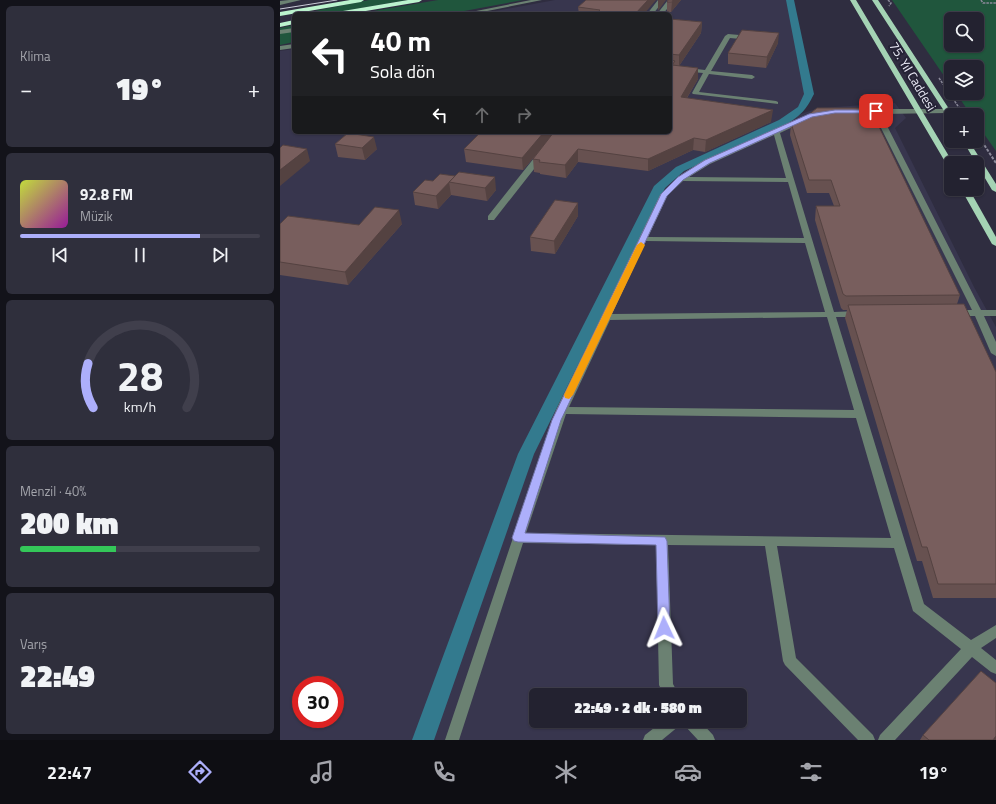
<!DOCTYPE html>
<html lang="tr">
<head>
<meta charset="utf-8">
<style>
  :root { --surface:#232230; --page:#2f2f3c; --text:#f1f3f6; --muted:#a3a4ab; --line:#403f4c; --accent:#adaffb }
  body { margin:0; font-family:"Titillium Web",sans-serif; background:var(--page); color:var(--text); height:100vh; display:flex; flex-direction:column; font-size:15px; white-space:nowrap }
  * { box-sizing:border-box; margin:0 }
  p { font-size:13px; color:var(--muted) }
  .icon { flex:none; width:22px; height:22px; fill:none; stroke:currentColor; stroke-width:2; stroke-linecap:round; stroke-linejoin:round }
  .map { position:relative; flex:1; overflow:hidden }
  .panel { display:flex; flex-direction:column; gap:6px; padding:6px; background:#13131a; width:280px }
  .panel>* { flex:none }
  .hud { position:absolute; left:12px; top:12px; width:380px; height:122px; border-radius:6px; box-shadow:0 1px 3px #0004,0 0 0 1px var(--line); background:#202124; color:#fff; overflow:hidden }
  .controls { position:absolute; left:664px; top:12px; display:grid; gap:8px }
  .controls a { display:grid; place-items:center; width:40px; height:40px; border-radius:6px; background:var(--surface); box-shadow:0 1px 3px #0004,0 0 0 1px var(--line); font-size:20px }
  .speed { position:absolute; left:12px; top:676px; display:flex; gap:8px; font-size:20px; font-weight:700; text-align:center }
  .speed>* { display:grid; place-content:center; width:52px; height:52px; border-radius:50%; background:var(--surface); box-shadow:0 1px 3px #0004,0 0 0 1px var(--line); line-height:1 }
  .speed .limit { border:6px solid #d22; background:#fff; color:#111 }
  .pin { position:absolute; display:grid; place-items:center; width:34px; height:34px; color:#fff; margin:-17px; border-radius:8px; box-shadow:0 2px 6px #0006 }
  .me { position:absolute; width:44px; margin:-22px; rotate:358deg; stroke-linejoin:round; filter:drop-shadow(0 0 3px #0008) }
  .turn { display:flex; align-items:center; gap:14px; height:84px; padding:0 12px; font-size:18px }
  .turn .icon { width:52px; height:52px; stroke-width:2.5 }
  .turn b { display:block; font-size:28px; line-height:34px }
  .lanes { display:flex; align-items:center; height:38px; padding:0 12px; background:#0003; justify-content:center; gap:20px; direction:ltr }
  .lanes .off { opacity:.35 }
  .big { font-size:30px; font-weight:800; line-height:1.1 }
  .panel .card { flex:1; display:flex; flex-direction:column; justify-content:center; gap:6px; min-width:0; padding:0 14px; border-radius:6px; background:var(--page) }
  .panel .dial { align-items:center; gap:0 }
  .dial svg { height:104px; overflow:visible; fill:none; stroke:var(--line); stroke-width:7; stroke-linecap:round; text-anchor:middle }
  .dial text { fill:var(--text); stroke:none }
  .song { display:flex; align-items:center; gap:12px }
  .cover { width:48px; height:48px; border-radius:6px; background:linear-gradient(135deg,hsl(70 70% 55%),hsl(300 70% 35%)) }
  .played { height:4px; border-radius:2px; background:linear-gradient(90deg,var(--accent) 75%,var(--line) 75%) }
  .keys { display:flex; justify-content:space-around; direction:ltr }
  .heat { display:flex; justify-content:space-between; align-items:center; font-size:22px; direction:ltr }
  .charge { height:6px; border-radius:3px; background:linear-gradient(90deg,#34c759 40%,var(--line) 0) }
  .trip { position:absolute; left:249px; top:688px; width:218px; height:40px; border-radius:6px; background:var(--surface); box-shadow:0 1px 3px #0004,0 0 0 1px var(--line); font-weight:800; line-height:40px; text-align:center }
  .tabs { display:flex; height:64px; justify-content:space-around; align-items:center; background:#0e0e13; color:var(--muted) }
  .tabs .icon { width:28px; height:28px }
  .tabs .active { color:var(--accent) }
  .tabs b { font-size:18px; color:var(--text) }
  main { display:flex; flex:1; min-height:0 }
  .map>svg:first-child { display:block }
  .built { fill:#38364e; fill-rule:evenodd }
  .green { fill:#20563d; fill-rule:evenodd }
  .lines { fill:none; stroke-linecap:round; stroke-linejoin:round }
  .canal { fill:#337a8e; fill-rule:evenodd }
  .path-far1 { stroke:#8a8999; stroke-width:1.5; stroke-dasharray:2.5 1; stroke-linecap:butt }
  .path { stroke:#8a8999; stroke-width:2; stroke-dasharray:3 1.5; stroke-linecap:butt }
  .minor { fill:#6b8172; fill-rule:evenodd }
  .major { fill:#a4d3b4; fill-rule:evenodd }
  .highway { fill:#bbf3ce; fill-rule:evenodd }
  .tram { stroke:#ccccd9; stroke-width:1 }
  .wall { fill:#675150 }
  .shaded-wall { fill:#544241 }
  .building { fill:#785e5d; stroke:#544241 }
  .route { fill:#adaffb; stroke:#7072a3 }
  .slow { fill:#f59e0b }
  .labels { text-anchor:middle; stroke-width:4; stroke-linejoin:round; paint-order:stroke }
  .far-street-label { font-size:13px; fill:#eaeaf6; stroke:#252336 }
</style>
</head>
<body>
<main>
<section class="panel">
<div class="card"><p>Klima</p>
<div class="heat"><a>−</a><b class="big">19°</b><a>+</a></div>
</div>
<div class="card">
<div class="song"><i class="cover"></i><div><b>92.8 FM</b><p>Müzik</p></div></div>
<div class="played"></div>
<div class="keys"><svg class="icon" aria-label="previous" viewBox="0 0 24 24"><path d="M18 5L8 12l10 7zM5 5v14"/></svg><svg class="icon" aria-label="pause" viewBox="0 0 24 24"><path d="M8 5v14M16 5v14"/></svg><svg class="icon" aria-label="next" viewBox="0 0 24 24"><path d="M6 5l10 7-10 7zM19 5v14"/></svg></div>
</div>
<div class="card dial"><svg viewBox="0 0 100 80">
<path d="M14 69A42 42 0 1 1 86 69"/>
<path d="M14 69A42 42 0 0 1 10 35" stroke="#adaffb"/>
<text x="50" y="56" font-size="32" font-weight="700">28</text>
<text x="50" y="72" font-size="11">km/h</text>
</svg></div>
<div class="card"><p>Menzil · 40%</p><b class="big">200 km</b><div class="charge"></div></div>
<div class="card"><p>Varış</p><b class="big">22:49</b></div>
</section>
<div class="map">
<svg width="716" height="740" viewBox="0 0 716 740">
  <rect width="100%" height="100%" fill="#2f2d40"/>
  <path class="built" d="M275,0H510L528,101L518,115L539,108L615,103L626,118L615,128L694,287L716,327V740H0V51L14,49V132H390V14H199ZM21,685H55V719H21ZM256,695H460V721H256Z"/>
  <path class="green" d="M89,0H127L47,14H20Z
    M158,0H243L168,14H76Z
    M612,0H716V151L697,124V115H691L676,93H697V67H671V86ZM671,19H697V45H671Z
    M14,25V42L0,45V28Z"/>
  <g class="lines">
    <path class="canal" d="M506,0H514L534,94C526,110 521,115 507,124L404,171L385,188L254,454L154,740H132L238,454L374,186L396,167L499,120L518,107L524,94Z"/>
    <path class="path-far1" d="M608,0L611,3L609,6
      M701,0L703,3H716
      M659,78L684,115"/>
    <path class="path" d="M697,134L716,163"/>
    <path class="minor" d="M9,0H21L0,5V1Z
      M251,0H262L192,14H181Z
      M378,0H384L373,14H367Z
      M388,0H394L383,14H377Z
      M14,28V32L0,34V30Z
      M448,34L471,36L474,38L471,40L450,38L431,71L472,75L475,77L472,79L429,74L419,92L496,101L498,102V104L413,94L412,93L423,73L390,70V66L425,70L445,36Z
      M14,44V48L0,50V46Z
      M596,109H667L670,111L667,113L601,114L701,310H716V316H704L716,342V356L711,353L695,316H674L669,313L674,310H692L594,114H579L576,112L579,110Z
      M533,114L538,115L500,133L554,312L578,311L583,314L578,317H556L644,604L691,640L716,625V638L701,648L716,660V674L711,672L692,657L615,740H598L600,735L681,649L633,611L614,548L497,546L516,658L593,735L595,740H578L505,665L503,661L485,546L388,545L393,684L399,695H384L379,685L376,545L243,543L179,740H165L276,410L380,195L398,177L424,160ZM494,135L506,178L409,177L430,164ZM403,181L508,182L524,238L368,237L387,196ZM366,241L525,243L545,312L332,314ZM547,317L574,410L289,407L330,320ZM286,414L576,418L611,538L246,533Z
      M258,153H261L265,155L214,220H208V216Z
      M383,721H401L399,726L382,740H363L365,735Z
      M403,721H420L433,735L435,740H418L405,726Z"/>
    <path class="major" d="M570,0H576L673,163H671V167L667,165Z
      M592,0H598L673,115H671V119L668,117Z
      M683,141H689L716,184V192L712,190Z
      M681,189H689L716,237V246L712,244Z"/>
    <path class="highway" d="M70,0H84L81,2L0,16V12Z
      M128,0H142L139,2L68,14H54L57,12Z
      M14,20V24L0,27V23Z"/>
    <path class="tram" d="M0,9L57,0"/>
  </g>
  <path class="wall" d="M388,0H401L391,12H387V2Z
    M298,7L364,14H299Z
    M390,19L422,22L421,33L399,66L418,68V79L407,98L491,122L425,152L413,150L368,171L298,162L286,178L260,174V173L254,172L253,159L262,148L243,170L186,162L184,149L390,132Z
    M498,43L486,68L448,64V53Z
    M511,123L680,295L677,304L716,372V598H653L642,561H637L565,318L567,310H563L561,308L535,220L536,206H554L549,193H527L510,135Z
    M55,144L97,149L85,160L58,157Z
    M160,174L216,190L207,201L171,195L158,209L135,205L133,192L153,181Z
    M298,203V216L275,254L251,251L250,237Z
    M0,224L79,225L122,224L68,285L0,275Z
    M643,735L716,740H640Z"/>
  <path class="shaded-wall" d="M368,0H376L364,14H355Z
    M378,0H386L378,11Z
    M393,0H401L391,12L392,2Z
    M422,22L421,33L399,66V55Z
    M499,33L498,43L486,68L487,57Z
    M418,68V79L400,109L401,97Z
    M493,110L491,122L425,152L426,140Z
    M264,132H275L243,170L242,158Z
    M94,137L97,149L85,160L82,148Z
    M414,138L413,150L368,171V159Z
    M27,149L30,161L0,186V170Z
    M298,149V162L286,178L285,165Z
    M175,176L169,182L171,195L158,209L156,196Z
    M215,177L216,190L207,201L205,188Z
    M298,203V216L275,254L274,241Z
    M119,210L122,224L68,285L65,272Z
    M716,736V740H713Z"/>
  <path class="building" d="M306,0H368L355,14H316L320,10L298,7Z
    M388,0H393L392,2H387Z
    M390,19L422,22L399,55L390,54Z
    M462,30L499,33L487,57L448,53Z
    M390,60L395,61L392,65L418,68L401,97L493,110L426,140L414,138L368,159L298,149L285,165L259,162L260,160L253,159L274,132H390Z
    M537,108H590L680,295L566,296L563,294L536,206H560L551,180H529L511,123H518Z
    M201,132H264L242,158L184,149Z
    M68,133L94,137L82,148L55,144Z
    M3,145L27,149L0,170V148Z
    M179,172L215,177L205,188L169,182Z
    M160,174L175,176L156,196L133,192L145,180L153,181Z
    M275,200L298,203L274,241L250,237Z
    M95,207L119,210L65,272L0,262V224L8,216L79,225Z
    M684,304L716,372V584H658L647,547H642L568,305Z
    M701,671L716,683V736L713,740H649L643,735Z"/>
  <path class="route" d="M555,110H596L599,111L596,113H555L532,117L430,163L403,180L387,196L281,420L245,533L385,537L387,541L390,628L389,631L384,633L380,631L378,628L376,545L238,542L234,541L232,538L272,420L381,194L398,177L425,160L529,114Z"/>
  <path class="slow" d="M361,242L365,245L293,395L289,399L285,398L284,395L357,245Z"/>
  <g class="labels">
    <g class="far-street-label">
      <text transform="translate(633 76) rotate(59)" y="5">75. Yıl Caddesi</text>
    </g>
  </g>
</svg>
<div class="controls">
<a><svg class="icon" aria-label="search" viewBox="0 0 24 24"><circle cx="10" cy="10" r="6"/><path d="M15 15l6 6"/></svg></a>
<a><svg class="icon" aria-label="layers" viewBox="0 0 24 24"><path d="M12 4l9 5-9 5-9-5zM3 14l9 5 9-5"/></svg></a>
<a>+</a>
<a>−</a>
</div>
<div class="speed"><div class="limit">30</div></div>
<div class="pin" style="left:596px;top:111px;background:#d93025"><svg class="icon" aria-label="arrive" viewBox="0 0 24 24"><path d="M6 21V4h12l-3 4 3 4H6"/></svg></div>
<svg class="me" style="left:384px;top:628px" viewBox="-20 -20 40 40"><path d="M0-17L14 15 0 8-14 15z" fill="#adaffb" stroke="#fff" stroke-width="4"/></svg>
<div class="trip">22:49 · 2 dk · 580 m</div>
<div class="hud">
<div class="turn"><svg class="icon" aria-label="left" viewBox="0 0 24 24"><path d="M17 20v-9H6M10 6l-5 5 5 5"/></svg><div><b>40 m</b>Sola dön</div></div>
<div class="lanes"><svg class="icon" aria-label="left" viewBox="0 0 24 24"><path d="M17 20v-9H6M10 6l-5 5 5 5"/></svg><svg class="icon off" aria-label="ahead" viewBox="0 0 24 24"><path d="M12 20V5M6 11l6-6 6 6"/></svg><svg class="icon off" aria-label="right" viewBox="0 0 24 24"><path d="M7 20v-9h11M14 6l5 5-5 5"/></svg></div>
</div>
</div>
</main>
<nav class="tabs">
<b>22:47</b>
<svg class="icon active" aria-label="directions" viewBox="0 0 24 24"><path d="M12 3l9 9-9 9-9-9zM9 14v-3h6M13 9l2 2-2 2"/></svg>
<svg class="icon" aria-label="music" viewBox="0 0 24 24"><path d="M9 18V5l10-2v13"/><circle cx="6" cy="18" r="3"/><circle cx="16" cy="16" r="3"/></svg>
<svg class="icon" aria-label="phone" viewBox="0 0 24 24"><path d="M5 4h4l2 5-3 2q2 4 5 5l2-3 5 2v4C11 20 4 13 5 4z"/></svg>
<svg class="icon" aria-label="climate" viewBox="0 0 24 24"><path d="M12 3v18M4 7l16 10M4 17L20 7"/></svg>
<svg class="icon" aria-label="car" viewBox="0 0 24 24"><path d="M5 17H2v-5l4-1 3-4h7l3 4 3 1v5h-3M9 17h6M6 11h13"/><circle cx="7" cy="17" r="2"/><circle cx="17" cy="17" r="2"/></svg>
<svg class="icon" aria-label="filters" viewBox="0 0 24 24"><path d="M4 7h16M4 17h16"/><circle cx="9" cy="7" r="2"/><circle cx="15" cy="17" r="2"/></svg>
<b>19°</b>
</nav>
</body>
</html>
